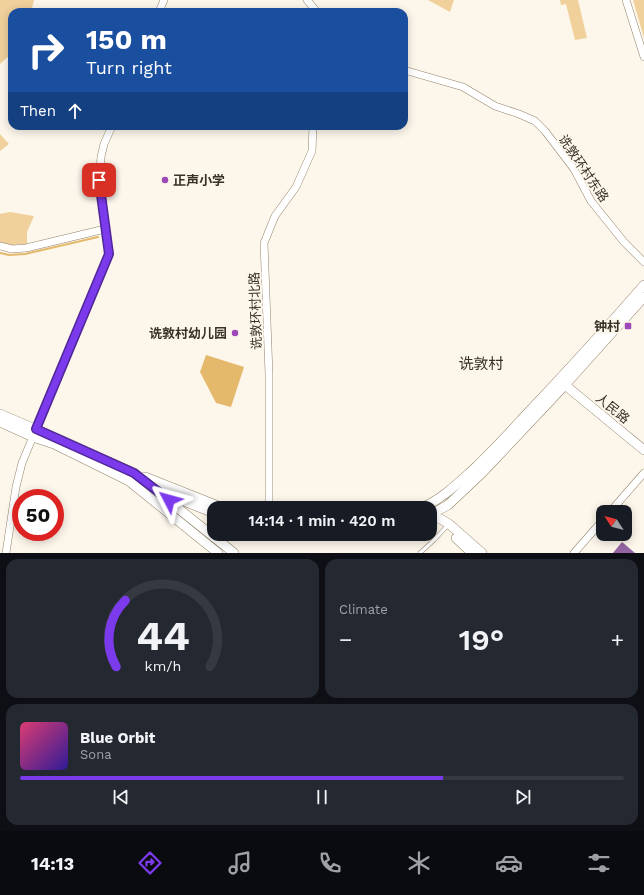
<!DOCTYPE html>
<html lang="en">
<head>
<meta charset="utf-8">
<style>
  :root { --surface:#171b24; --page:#242831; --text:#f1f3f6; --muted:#9ea1a6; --line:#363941; --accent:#7c3aed }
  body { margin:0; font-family:"Work Sans","Noto Sans SC",sans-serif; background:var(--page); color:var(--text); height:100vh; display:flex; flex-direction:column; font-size:15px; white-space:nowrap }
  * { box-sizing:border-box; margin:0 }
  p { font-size:13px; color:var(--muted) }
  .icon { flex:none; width:22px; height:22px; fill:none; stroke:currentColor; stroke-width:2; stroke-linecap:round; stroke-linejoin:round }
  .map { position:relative; height:553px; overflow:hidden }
  .details { display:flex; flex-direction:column; gap:6px; padding:6px; background:#0d0f14; flex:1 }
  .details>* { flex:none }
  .guide { position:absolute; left:8px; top:8px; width:400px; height:122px; border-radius:12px; box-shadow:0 2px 10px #0003; background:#1a4fa0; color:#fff; overflow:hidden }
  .needle { width:26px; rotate:306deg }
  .controls { position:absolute; left:596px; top:505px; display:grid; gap:8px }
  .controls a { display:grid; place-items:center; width:36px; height:36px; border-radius:8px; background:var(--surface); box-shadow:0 2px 10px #0003; font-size:20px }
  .speed { position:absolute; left:12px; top:489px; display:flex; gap:8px; font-size:20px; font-weight:700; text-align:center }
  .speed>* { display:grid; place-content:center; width:52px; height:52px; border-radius:50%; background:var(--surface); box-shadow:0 2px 10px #0003; line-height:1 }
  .speed .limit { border:6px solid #d22; background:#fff; color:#111 }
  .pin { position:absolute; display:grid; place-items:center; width:34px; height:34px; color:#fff; margin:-17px; border-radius:8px; box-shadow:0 2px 6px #0006 }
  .me { position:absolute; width:44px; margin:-22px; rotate:309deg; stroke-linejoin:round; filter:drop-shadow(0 0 3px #0008) }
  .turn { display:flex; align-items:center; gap:14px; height:84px; padding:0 12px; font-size:18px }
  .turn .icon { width:52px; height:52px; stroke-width:2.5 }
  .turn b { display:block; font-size:28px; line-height:34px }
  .then { display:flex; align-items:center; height:38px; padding:0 12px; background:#0003; gap:8px; font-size:15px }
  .big { font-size:30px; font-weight:600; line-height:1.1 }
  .details .card { flex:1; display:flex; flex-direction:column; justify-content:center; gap:6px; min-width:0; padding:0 14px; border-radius:12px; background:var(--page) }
  .details .dial { align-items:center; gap:0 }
  .dial svg { height:104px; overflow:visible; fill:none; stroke:var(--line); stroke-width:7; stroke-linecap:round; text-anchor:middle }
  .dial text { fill:var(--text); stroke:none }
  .song { display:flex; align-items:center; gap:12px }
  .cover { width:48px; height:48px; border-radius:6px; background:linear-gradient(135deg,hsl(340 70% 55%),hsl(250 70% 35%)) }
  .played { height:4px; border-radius:2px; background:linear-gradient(90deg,var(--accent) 70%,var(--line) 70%) }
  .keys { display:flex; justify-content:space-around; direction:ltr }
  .heat { display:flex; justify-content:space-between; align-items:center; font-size:22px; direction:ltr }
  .details .tiles { flex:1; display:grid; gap:6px; grid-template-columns:1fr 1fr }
  .card:last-child { grid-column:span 2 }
  .trip { position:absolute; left:207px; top:501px; width:230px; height:40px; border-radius:12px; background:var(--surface); box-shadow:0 2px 10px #0003; font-weight:600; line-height:40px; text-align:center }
  .menu { display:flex; height:64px; justify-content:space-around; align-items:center; background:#090b0e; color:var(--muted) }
  .menu .icon { width:28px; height:28px }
  .menu .active { color:var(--accent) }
  .menu b { font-size:18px; color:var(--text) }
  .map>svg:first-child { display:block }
  .green { fill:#f0d19c }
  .water { fill:#e5b96b }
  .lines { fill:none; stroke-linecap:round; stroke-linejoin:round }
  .stream { stroke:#e5b96b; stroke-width:2 }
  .building { fill:#9464a3 }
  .lane-casing { stroke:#94846a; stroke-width:4.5 }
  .street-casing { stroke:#94846a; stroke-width:8 }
  .secondary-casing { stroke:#94846a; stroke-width:10 }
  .lane { stroke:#fff; stroke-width:3.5 }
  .street { stroke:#fff; stroke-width:7 }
  .secondary { stroke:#fff; stroke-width:9 }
  .route-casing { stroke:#51269a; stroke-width:10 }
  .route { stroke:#7c3aed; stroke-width:7 }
  .poi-dot { fill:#9d48b6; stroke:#fdf6eb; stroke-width:1.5 }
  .labels { text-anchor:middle; stroke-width:4; stroke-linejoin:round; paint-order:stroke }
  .street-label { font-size:13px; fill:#383226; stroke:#fdf6eb }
  .poi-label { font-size:13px; font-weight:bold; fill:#383226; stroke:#fdf6eb; text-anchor:end }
  .quarter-label { font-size:15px; fill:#383226; stroke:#fdf6eb }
</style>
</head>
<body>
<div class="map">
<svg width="644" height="553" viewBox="0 0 644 553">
  <rect width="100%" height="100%" fill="#fdf6eb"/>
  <path class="green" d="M0,0H34L31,12H12V53L0,64Z
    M428,0H454L450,12Z
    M560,0H578L587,38L575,40L566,4L561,5Z
    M633,0H644V38Z
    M0,134L9,144L0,151Z
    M10,212L34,216L27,232V244L12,245L0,243V214Z"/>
  <path class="water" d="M206,355L244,367L231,407L216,403L200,372Z"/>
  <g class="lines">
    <path class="stream" d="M0,253L9,255L25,254L98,237"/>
  </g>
  <path class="building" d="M622,542L635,553H613Z"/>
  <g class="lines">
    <g class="lane-casing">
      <path id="lane" d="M420,553L434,540L449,524"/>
    </g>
    <g class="street-casing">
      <path id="street" d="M307,0L317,12
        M626,0L644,57
        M159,12L164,0
        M404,70L463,87L495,106L519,114L535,121L545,131L574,169L591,201L624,242L644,262
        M0,246L12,249L26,248L105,229
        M269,508V374L264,243L275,216L296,187L312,151L313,126
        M610,512L644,473
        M6,553L16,487L22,463L109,254L99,180L101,157L104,144L112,126
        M574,553L603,520"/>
    </g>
    <g class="secondary-casing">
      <path id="secondary" d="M565,385L644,450
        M0,414L61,440L134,473L234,553
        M0,422L33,437L54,444L129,481L218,553
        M145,477L223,508
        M166,494L214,513
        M421,508C443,499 460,481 477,466C492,451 507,436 521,420C563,376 604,331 644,285
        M432,514L449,524L482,553
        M430,515L448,505L483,472L565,385L644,297
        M310,534L326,535L347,534
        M456,538L472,553"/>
    </g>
    <use href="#lane" class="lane"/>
    <use href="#street" class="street"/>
    <use href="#secondary" class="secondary"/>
  </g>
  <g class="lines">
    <g class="route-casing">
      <path id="route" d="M99,180L109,254L36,429L134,473L169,500"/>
    </g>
    <use href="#route" class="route"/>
  </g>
  <g class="poi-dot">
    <circle cx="165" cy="180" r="4"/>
    <rect x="624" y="322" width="8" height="8" rx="2"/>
    <circle cx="235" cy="333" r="4"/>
  </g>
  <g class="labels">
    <g class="street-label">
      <text transform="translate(584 168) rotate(56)" y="5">诜敦环村东路</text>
      <text transform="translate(255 311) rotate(-92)" y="5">诜敦环村北路</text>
      <text transform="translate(613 408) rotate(39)" y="5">人民路</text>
    </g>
    <g class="poi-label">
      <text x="173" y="185" text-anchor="start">正声小学</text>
      <text x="620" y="331">钟村</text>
      <text x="227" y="338">诜敦村幼儿园</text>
    </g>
    <g class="quarter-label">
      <text x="481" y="369">诜敦村</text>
    </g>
  </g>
</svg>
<div class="controls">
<a><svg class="needle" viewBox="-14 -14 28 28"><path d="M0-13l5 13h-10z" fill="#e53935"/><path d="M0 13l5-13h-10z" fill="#9ea1a6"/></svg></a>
</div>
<div class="speed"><div class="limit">50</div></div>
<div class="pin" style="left:99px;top:180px;background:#d93025"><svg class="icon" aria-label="arrive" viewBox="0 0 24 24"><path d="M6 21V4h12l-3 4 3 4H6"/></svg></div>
<svg class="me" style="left:169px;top:500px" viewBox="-20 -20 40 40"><path d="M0-17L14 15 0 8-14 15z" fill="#7c3aed" stroke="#fff" stroke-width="4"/></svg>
<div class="trip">14:14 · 1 min · 420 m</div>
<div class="guide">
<div class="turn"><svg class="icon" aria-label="right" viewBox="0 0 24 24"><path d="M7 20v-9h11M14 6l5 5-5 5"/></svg><div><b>150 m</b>Turn right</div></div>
<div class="then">Then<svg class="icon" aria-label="ahead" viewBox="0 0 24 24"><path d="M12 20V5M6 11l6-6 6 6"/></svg></div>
</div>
</div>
<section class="details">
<div class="tiles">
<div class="card dial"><svg viewBox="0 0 100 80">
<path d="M14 69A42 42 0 1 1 86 69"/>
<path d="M14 69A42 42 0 0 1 21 18" stroke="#7c3aed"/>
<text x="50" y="56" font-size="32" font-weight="700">44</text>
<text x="50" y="72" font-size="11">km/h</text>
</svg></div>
<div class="card"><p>Climate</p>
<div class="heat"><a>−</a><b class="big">19°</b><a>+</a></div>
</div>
<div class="card">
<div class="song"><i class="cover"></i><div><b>Blue Orbit</b><p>Sona</p></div></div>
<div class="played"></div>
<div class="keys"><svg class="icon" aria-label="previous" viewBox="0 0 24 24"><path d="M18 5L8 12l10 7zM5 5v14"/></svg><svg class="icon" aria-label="pause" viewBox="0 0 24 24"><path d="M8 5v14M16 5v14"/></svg><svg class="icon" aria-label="next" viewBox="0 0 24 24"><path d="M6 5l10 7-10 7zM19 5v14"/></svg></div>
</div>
</div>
</section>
<nav class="menu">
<b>14:13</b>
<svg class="icon active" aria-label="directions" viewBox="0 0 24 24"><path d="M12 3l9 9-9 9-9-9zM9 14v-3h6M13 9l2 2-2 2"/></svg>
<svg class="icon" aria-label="music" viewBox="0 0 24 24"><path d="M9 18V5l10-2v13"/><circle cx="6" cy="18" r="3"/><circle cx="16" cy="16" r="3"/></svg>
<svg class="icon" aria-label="phone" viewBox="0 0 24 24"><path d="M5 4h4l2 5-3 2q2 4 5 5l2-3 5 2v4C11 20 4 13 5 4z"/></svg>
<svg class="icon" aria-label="climate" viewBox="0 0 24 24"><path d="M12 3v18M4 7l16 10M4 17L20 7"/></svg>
<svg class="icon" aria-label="car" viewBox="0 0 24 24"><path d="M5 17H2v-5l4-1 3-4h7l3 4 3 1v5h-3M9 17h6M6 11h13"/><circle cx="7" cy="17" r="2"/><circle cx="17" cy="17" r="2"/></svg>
<svg class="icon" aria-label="filters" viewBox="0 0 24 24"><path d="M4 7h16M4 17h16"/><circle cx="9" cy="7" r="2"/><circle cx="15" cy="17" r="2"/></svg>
</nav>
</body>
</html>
